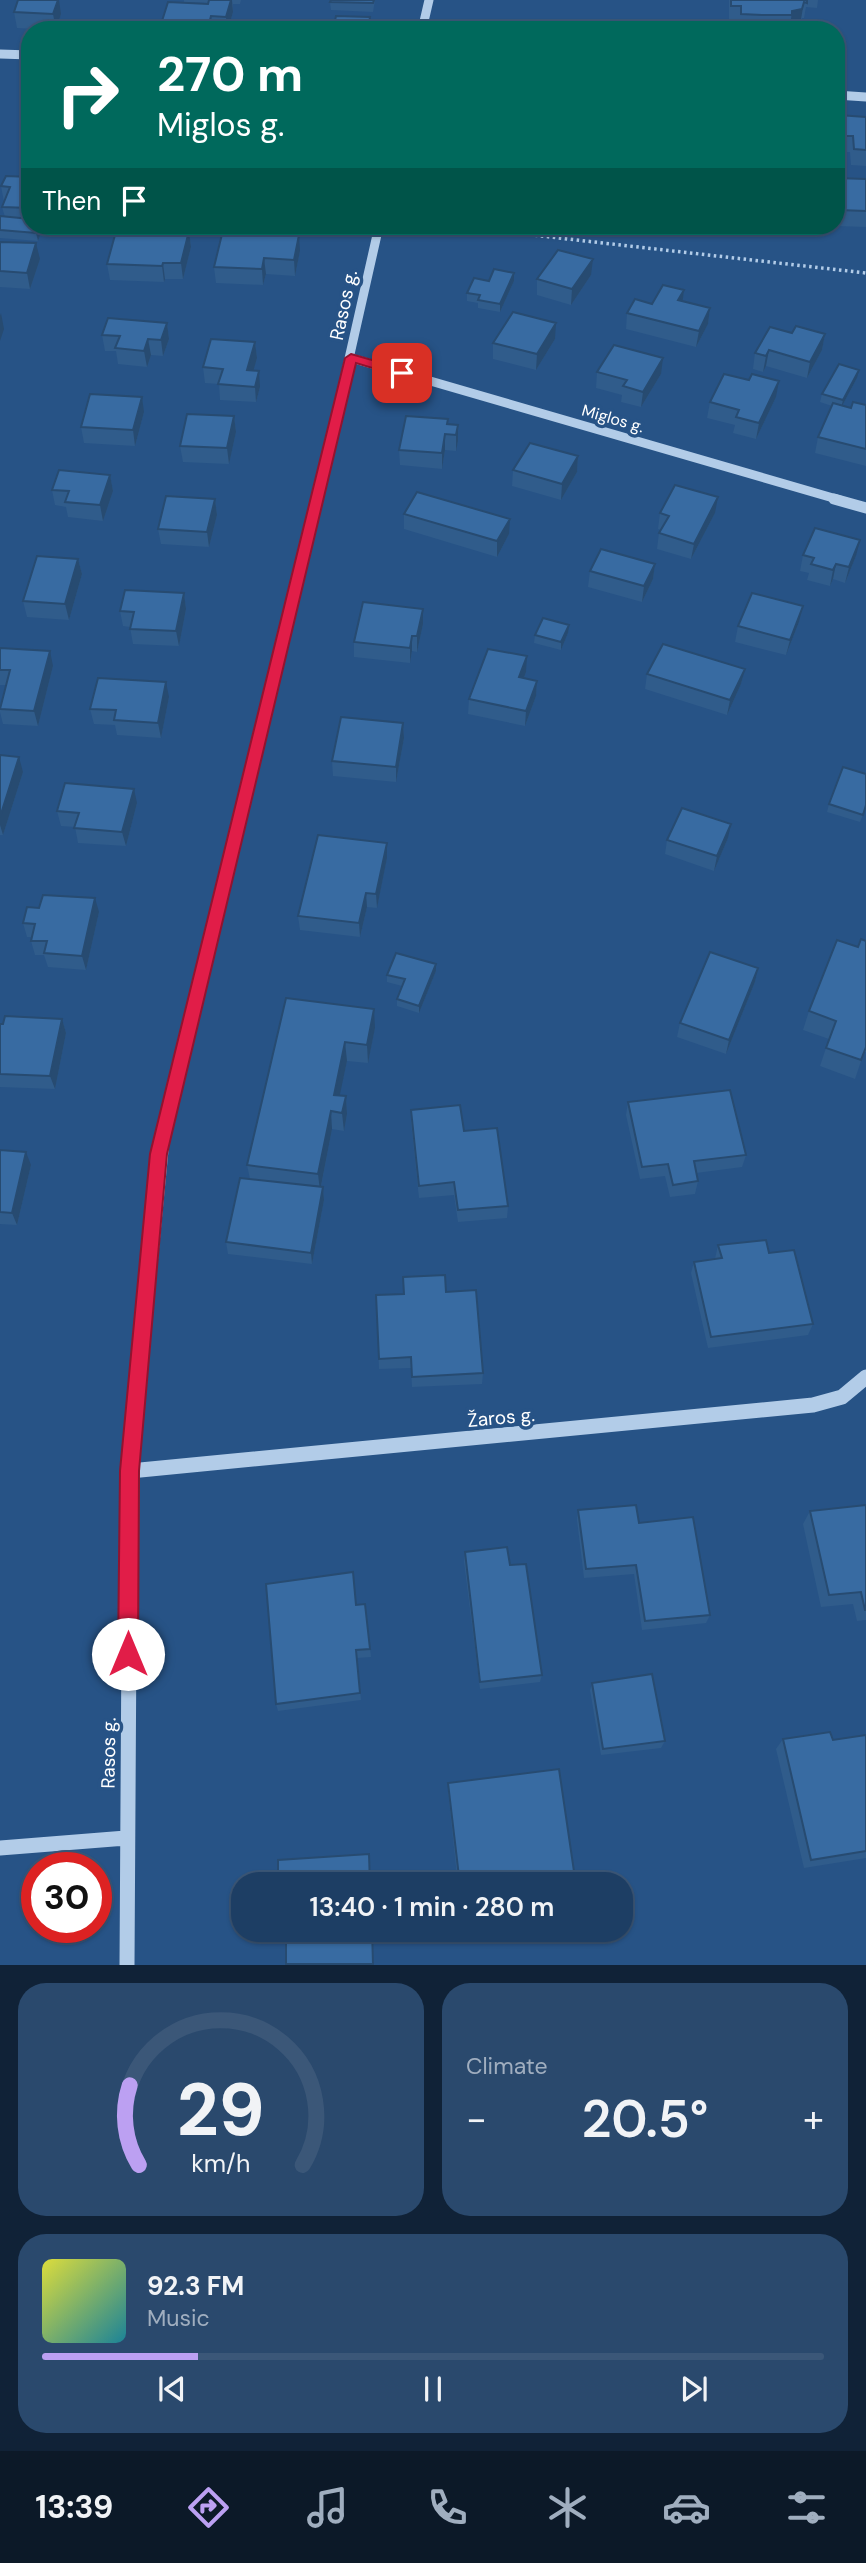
<!DOCTYPE html>
<html lang="en">
<head>
<meta charset="utf-8">
<style>
  :root { --surface:#1d3e64; --page:#2a496d; --text:#f1f3f6; --muted:#a0aebf; --line:#3b5778; --accent:#bca0f2 }
  body { margin:0; font-family:"DM Sans",sans-serif; background:var(--page); color:var(--text); height:100vh; display:flex; flex-direction:column; font-size:26px; white-space:nowrap }
  * { box-sizing:border-box; margin:0 }
  p { font-size:23px; color:var(--muted) }
  .icon { flex:none; width:38px; height:38px; fill:none; stroke:currentColor; stroke-width:2; stroke-linecap:round; stroke-linejoin:round }
  .map { position:relative; height:1965px; overflow:hidden }
  .side { display:flex; flex-direction:column; gap:18px; padding:18px; background:#102237; flex:1 }
  .side>* { flex:none }
  .top-card { position:absolute; left:21px; top:21px; width:824px; height:214px; border-radius:28px; box-shadow:0 2px 5px #0004,0 0 0 2px var(--line); background:#00695c; color:#fff; overflow:hidden }
  .speed { position:absolute; left:21px; top:1852px; display:flex; gap:14px; font-size:35px; font-weight:700; text-align:center }
  .speed>* { display:grid; place-content:center; width:91px; height:91px; border-radius:50%; background:var(--surface); box-shadow:0 2px 5px #0004,0 0 0 2px var(--line); line-height:1 }
  .speed .limit { border:10px solid #d22; background:#fff; color:#111 }
  .pin { position:absolute; display:grid; place-items:center; width:60px; height:60px; color:#fff; margin:-30px; border-radius:14px; box-shadow:0 4px 10px #0006 }
  .me { position:absolute; width:77px; margin:-38px; rotate:0deg; stroke-linejoin:round; filter:drop-shadow(0 0 5px #0008) }
  .turn { display:flex; align-items:center; gap:24px; height:147px; padding:0 21px; font-size:32px }
  .turn .icon { width:91px; height:91px; stroke-width:2.5 }
  .turn b { display:block; font-size:49px; line-height:60px }
  .then { display:flex; align-items:center; height:66px; padding:0 21px; background:#0003; gap:14px; font-size:26px }
  .big { font-size:52px; font-weight:600; line-height:1.1 }
  .side .widget { flex:1; display:flex; flex-direction:column; justify-content:center; gap:10px; min-width:0; padding:0 24px; border-radius:28px; background:var(--page) }
  .side .dial { align-items:center; gap:0 }
  .dial svg { height:182px; overflow:visible; fill:none; stroke:var(--line); stroke-width:7; stroke-linecap:round; text-anchor:middle }
  .dial text { fill:var(--text); stroke:none }
  .song { display:flex; align-items:center; gap:21px }
  .cover { width:84px; height:84px; border-radius:10px; background:linear-gradient(135deg,hsl(60 70% 55%),hsl(190 70% 35%)) }
  .played { height:7px; border-radius:4px; background:linear-gradient(90deg,var(--accent) 20%,var(--line) 20%) }
  .keys { display:flex; justify-content:space-around; direction:ltr }
  .heat { display:flex; justify-content:space-between; align-items:center; font-size:38px; direction:ltr }
  .side .tiles { flex:1; display:grid; gap:18px; grid-template-columns:1fr 1fr }
  .widget:last-child { grid-column:span 2 }
  .trip { position:absolute; left:231px; top:1872px; width:402px; height:70px; border-radius:28px; background:var(--surface); box-shadow:0 2px 5px #0004,0 0 0 2px var(--line); font-weight:600; line-height:70px; text-align:center }
  .menu { display:flex; height:112px; justify-content:space-around; align-items:center; background:#0c1928; color:var(--muted) }
  .menu .icon { width:49px; height:49px }
  .menu .current { color:var(--accent) }
  .menu b { font-size:32px; color:var(--text) }
  .map>svg:first-child { display:block }
  .lines { fill:none; stroke-linecap:round; stroke-linejoin:round }
  .path { stroke:#b2cce8; stroke-width:3.5; stroke-dasharray:2.5 3.5; stroke-linecap:butt }
  .minor-far2 { stroke:#b2cce8; stroke-width:9 }
  .minor-far1 { stroke:#b2cce8; stroke-width:11 }
  .minor { stroke:#b2cce8; stroke-width:15 }
  .wall { fill:#305c8b }
  .shaded-wall { fill:#274b71 }
  .building { fill:#386ba2; stroke:#274b71; stroke-width:2 }
  .route { fill:#e11d48; stroke:#92132f; stroke-width:2 }
  .labels { text-anchor:middle; stroke-width:7; stroke-linejoin:round; paint-order:stroke }
  .far-street-label { font-size:16px; fill:#fff; stroke:#275386 }
  .street-label { font-size:19px; fill:#fff; stroke:#275386 }
</style>
</head>
<body>
<div class="map">
<svg width="866" height="1965" viewBox="0 0 866 1965">
  <rect width="100%" height="100%" fill="#275386"/>
  <g class="lines">
    <path class="path" d="M403,232L524,234L866,273"/>
    <path class="minor-far2" d="M422,30L429,0
      M0,54L30,55
      M836,95L866,97
      M351,358L840,500
      M317,500L379,226"/>
    <path class="minor-far1" d="M834,499L866,508
      M162,1142L317,499"/>
    <path class="minor" d="M130,1471L813,1405L842,1397L866,1377
      M0,1848L126,1838
      M127,1965L130,1471L162,1140"/>
  </g>
  <path class="wall" d="M184,0H241L240,4H233V12L228,30H163L162,21L209,3L184,2Z
    M375,0L373,12L331,10L330,2Z
    M729,0H818L817,8L806,7L804,18H802L800,25L790,27V30H739L738,22L729,21Z
    M14,12L61,14L56,30L17,28Z
    M838,115L866,117V166L851,165L850,152H836V125Z
    M30,177V226L43,228L38,241L0,238V216L5,217L2,207L4,202L1,186Z
    M836,178L866,179V227L836,226Z
    M189,231L191,247L183,279H165L164,282L110,280L107,264L142,236Z
    M0,242L40,259L30,289L0,287Z
    M300,251L295,276L266,274L263,285L216,283L214,267Z
    M591,275L571,305L537,295V279Z
    M489,281H514L500,312L478,308V303L467,301V293Z
    M684,290L682,301L710,308L708,324L696,347L626,329L627,313Z
    M167,323L169,339L163,356L151,355L147,367L118,364L116,351H105L102,335Z
    M792,333L825,334L822,350L807,378L766,366L763,372L753,369L755,353Z
    M555,339L536,370L493,359V343Z
    M255,342L257,358L253,370L260,387L256,402L220,400L219,384L205,383L203,367Z
    M597,372L661,374L641,407L621,402L622,395L596,388Z
    M857,378L842,406L851,408L866,405V466L815,453L818,437L832,406L820,402L822,394Z
    M776,397L756,439L733,433L735,425L707,418L710,402Z
    M144,412L135,446L84,443L81,427Z
    M234,416L236,432L229,464L183,462L180,446Z
    M448,424L458,425V441L456,451L445,450L442,469L400,465L399,450Z
    M578,456L577,472L561,500L512,486L513,470Z
    M110,475L113,491L103,521L68,517L66,507L55,505L52,490Z
    M215,499L217,515L209,547L161,544L158,529Z
    M660,513H715L691,559L657,549L659,533L661,530L658,529Z
    M404,514L509,534L497,557L404,529Z
    M803,555L856,556L845,583L833,579L830,586L807,580L809,573L800,571Z
    M78,559L82,574L69,620L27,617L23,601Z
    M655,564L653,579L642,602L588,587L590,571Z
    M184,593L186,609L179,646L133,644L130,627L123,626L120,611Z
    M803,606L799,622L786,655L735,642L738,626Z
    M423,609V624L417,652L412,651L410,663L354,657V642Z
    M568,633L561,650L534,643L535,635Z
    M0,648L53,666L38,726L3,724L0,712V706L6,685H0Z
    M745,669L741,684L727,715L645,689L647,674Z
    M526,672L524,678L537,681L536,696L525,726L468,714L469,699Z
    M169,697L161,738L117,735L115,725L94,724L90,709Z
    M403,723L404,738L396,782L333,776L332,761Z
    M0,755L23,772L3,835H0Z
    M137,803L126,846L78,843L75,827L61,826L57,811Z
    M829,804L866,807L860,822L827,812Z
    M728,838L714,871L665,854L667,840Z
    M387,843V858L377,908L367,907L360,937L300,930L298,916Z
    M99,912L86,970L48,967L44,955H35L31,941L32,937H27L23,923Z
    M866,941V1052H864L855,1079L820,1066L829,1039L803,1030L809,1011L858,947Z
    M436,964V971L419,1013L397,1006V999L402,986L387,982V975Z
    M758,968L755,982L726,1054L677,1037L680,1023Z
    M286,998L375,1028L368,1063L347,1061L339,1096H346L347,1114L344,1131L332,1129L321,1187H323L324,1200L312,1264L228,1254L226,1242L250,1179L247,1165Z
    M62,1019L66,1033L55,1089L0,1087V1024Z
    M628,1102L746,1155L742,1167L696,1173L698,1181L695,1194L670,1197L665,1176L640,1179L626,1115Z
    M411,1110L508,1206L507,1218L458,1222L454,1195L419,1198L411,1122Z
    M0,1150L31,1165L17,1225L0,1224Z
    M718,1245L813,1324L808,1335L708,1348L691,1273L694,1262L715,1259Z
    M446,1292L483,1373L482,1384L412,1387L411,1368L379,1369L376,1295Z
    M866,1505V1620L857,1621L853,1604L821,1607L803,1524L810,1511Z
    M578,1510L639,1523L710,1615L706,1623L642,1630L634,1574L584,1578L577,1520Z
    M465,1552L510,1565L542,1675L540,1682L480,1689L464,1561Z
    M365,1604L371,1657L357,1658L361,1700L278,1711L276,1704Z
    M592,1683L665,1741L661,1748L601,1755L590,1690Z
    M866,1735V1858L804,1868L776,1749L783,1739L833,1740Z
    M448,1783L576,1885H458L448,1792Z
    M463,1930H514L464,1937Z"/>
  <path class="shaded-wall" d="M58,0H59L61,14L56,30L53,14Z
    M231,0H232L233,12L228,30H227L226,17Z
    M804,2L800,25L790,27L792,11Z
    M211,16L212,30H209V24Z
    M39,226H42L43,228L38,241L36,233Z
    M189,231L191,247L183,279L181,263Z
    M299,235L300,251L295,276L294,260Z
    M36,243L40,259L30,289L27,273Z
    M264,258L266,274L263,285L262,269Z
    M593,259L591,275L571,305L572,289Z
    M163,263L165,279L164,282L162,266Z
    M514,273V281L500,312V304Z
    M684,290L682,306L678,300Z
    M710,308L708,324L696,347L699,331Z
    M1,313L4,329L0,341V316Z
    M167,323L169,339L163,356L161,340Z
    M556,323L555,339L536,370L537,354Z
    M825,334L822,350L807,378L810,362Z
    M148,339L151,355L147,367L144,351Z
    M255,342L257,358L249,386L247,370Z
    M769,350L766,366L763,372L766,356Z
    M663,358L661,374L641,407L643,392Z
    M859,370L857,378L841,408L843,400Z
    M259,371L260,387L256,402L255,387Z
    M779,381L776,397L756,439L759,423Z
    M142,397L144,412L135,446L133,430Z
    M234,416L236,432L229,464L227,448Z
    M458,425V441L456,451V435Z
    M445,434V450L442,469V453Z
    M578,456L577,472L561,500L562,484Z
    M110,475L113,491L103,521L100,505Z
    M718,497L715,513L691,559L694,544Z
    M215,499L217,515L209,547L207,532Z
    M510,519L509,534L497,557V541Z
    M860,540L856,556L845,583L849,567Z
    M78,559L82,574L69,620L65,604Z
    M655,564L653,579L642,602L644,586Z
    M836,564L833,579L830,586L833,570Z
    M184,593L186,609L179,646L176,631Z
    M803,606L799,622L786,655L790,640Z
    M423,609V624L417,652V636Z
    M569,625L568,633L561,650V642Z
    M412,636V651L410,663V648Z
    M50,651L53,666L38,726L34,711Z
    M527,656L526,672L519,692V677Z
    M745,669L741,684L727,715L730,700Z
    M537,681L536,696L525,726L526,711Z
    M166,682L169,697L161,738L158,723Z
    M403,723L404,738L396,782V767Z
    M19,757L23,772L3,835L0,825V817Z
    M134,789L137,803L126,846L122,832Z
    M731,824L728,838L714,871L717,856Z
    M387,843V858L377,908L376,894Z
    M366,893L367,907L360,937L359,923Z
    M95,898L99,912L86,970L82,956Z
    M436,964V971L419,1013V1006Z
    M758,968L755,982L726,1054L729,1040Z
    M374,1009L375,1028L368,1063L367,1045Z
    M62,1019L66,1033L55,1089L50,1076Z
    M345,1042L347,1061L336,1113L334,1095Z
    M346,1096L347,1114L344,1131L342,1113Z
    M331,1111L332,1129L320,1191L318,1174Z
    M26,1152L31,1165L17,1225L12,1213Z
    M323,1187L324,1200L312,1264L311,1253Z"/>
  <path class="building" d="M18,0H58L53,14L14,12Z
    M209,0H231L226,17L211,16L209,24L162,21L168,2L208,4Z
    M331,0H374L373,3L330,2Z
    M731,0H807V3L804,2L802,9L792,11V15H762L741,14V6H731Z
    M336,16L370,17L368,30H333Z
    M838,115L866,117V150L854,149L853,136H839Z
    M6,176L30,177V208L2,207L10,187L1,186Z
    M836,178L866,179V211L839,210L838,198H836Z
    M0,216L30,219V226H39L36,233L0,230Z
    M224,226L271,228L269,234L299,235L294,260L264,258L262,269L214,267Z
    M143,229L189,231L181,263H163L162,266L107,264L115,235L142,236Z
    M0,242L36,243L27,273L0,271Z
    M558,250L593,259L572,289L537,279Z
    M494,269L514,273L500,304L478,300L480,295L467,293L474,278L489,281Z
    M663,285L684,290L678,300L710,308L699,331L627,313L635,299L652,304Z
    M513,312L556,323L537,354L493,343Z
    M108,318L167,323L161,340L148,339L144,351L115,348L120,336L102,335Z
    M796,326L825,334L810,362L769,350L766,356L755,353L770,327L792,333Z
    M211,339L255,342L247,370L259,371L255,387L218,384L223,369L203,367Z
    M614,345L663,358L643,392L623,386L627,380L597,372Z
    M839,364L859,370L843,400L822,394Z
    M724,374L749,380L752,374L779,381L759,423L736,417L739,410L710,402Z
    M90,394L142,397L133,430L81,427Z
    M853,402L866,405V449L818,437L833,403L851,408Z
    M187,414L234,416L227,448L180,446Z
    M406,416L448,419L447,424L458,425L456,435L445,434L442,453L399,450Z
    M530,443L578,456L562,484L513,470Z
    M59,470L110,475L100,505L65,502L69,491L52,490Z
    M675,485L718,497L694,544L659,533L669,516L660,513Z
    M417,492L510,519L497,541L404,514Z
    M166,496L215,499L207,532L158,529Z
    M815,528L860,540L849,567L836,564L833,570L811,564L814,558L803,555Z
    M601,549L655,564L644,586L590,571Z
    M37,556L78,559L65,604L23,601Z
    M125,590L184,593L176,631L130,629L134,612L120,611Z
    M752,593L803,606L790,640L738,626Z
    M363,602L423,609L417,636H412L410,648L354,642Z
    M543,618L569,625L561,642L535,635Z
    M663,644L745,669L730,700L647,674Z
    M0,648L50,651L34,711L0,709L10,670H0Z
    M488,649L527,656L519,677L537,681L526,711L469,699Z
    M98,678L166,682L158,723L114,720L116,710L90,709Z
    M341,717L403,723L396,767L332,761Z
    M0,755L19,757L0,817Z
    M843,767L866,774V805L863,815L829,804Z
    M65,783L134,789L122,832L74,828L79,813L57,811Z
    M682,808L731,824L717,856L667,840Z
    M318,835L387,843L376,894L366,893L359,923L298,916Z
    M43,895L95,898L82,956L44,953L47,941H31L35,924L23,923L27,907L39,908Z
    M861,939L866,941V1047L861,1060L826,1048L836,1021L809,1011L837,940L858,947Z
    M710,952L758,968L729,1040L680,1023Z
    M396,953L436,964L419,1006L397,999L405,979L387,975Z
    M286,998L374,1009L367,1045L345,1042L334,1095L346,1096L342,1113L331,1111L318,1174L247,1165Z
    M5,1016L62,1019L50,1076L0,1074V1024H3Z
    M730,1090L746,1155L694,1161L698,1181L673,1185L668,1164L642,1167L628,1102Z
    M460,1105L464,1131L497,1128L508,1206L458,1210L454,1182L419,1186L411,1110Z
    M0,1150L26,1152L12,1213L0,1212Z
    M240,1178L323,1187L311,1253L226,1242Z
    M766,1240L769,1253L794,1250L813,1324L711,1337L694,1262L722,1258L718,1245Z
    M445,1275L446,1292L476,1290L483,1373L412,1377L411,1357L379,1359L376,1295L404,1294L403,1277Z
    M636,1505L639,1523L693,1517L710,1615L645,1621L636,1565L586,1569L578,1510Z
    M866,1505V1610H865L861,1592L829,1595L810,1511Z
    M507,1547L510,1565L526,1564L542,1675L480,1682L465,1552Z
    M353,1572L356,1605L365,1604L370,1649L356,1650L360,1693L276,1704L266,1584Z
    M652,1674L665,1741L603,1749L592,1683Z
    M830,1732L833,1740L866,1735V1851L811,1860L783,1739Z
    M559,1769L576,1885H460L448,1783Z
    M369,1854L370,1885H278V1860Z
    M286,1930H372L373,1964H286Z"/>
  <path class="route" d="M351,354L407,370L408,373L402,377L356,363L167,1154L139,1471L138,1654L135,1661L128,1664L121,1661L118,1654L120,1471L150,1154L345,358Z"/>
  <g class="labels">
    <g class="far-street-label">
      <text transform="translate(613 418) rotate(16)" y="6">Miglos g.</text>
    </g>
    <g class="street-label">
      <text transform="translate(343 305) rotate(-78)" y="7">Rasos g.</text>
      <text transform="translate(501 1417) rotate(-5)" y="7">Žaros g.</text>
      <text transform="translate(108 1753) rotate(-89)" y="7">Rasos g.</text>
    </g>
  </g>
</svg>
<div class="speed"><div class="limit">30</div></div>
<div class="pin" style="left:402px;top:373px;background:#d93025"><svg class="icon" aria-label="arrive" viewBox="0 0 24 24"><path d="M6 21V4h12l-3 4 3 4H6"/></svg></div>
<svg class="me" style="left:128px;top:1654px" viewBox="-20 -20 40 40"><circle r="19" fill="#fff"/><path d="M0-13L10 11 0 6-10 11z" fill="#e11d48"/></svg>
<div class="trip">13:40 · 1 min · 280 m</div>
<div class="top-card">
<div class="turn"><svg class="icon" aria-label="right" viewBox="0 0 24 24"><path d="M7 20v-9h11M14 6l5 5-5 5"/></svg><div><b>270 m</b>Miglos g.</div></div>
<div class="then">Then<svg class="icon" aria-label="arrive" viewBox="0 0 24 24"><path d="M6 21V4h12l-3 4 3 4H6"/></svg></div>
</div>
</div>
<section class="side">
<div class="tiles">
<div class="widget dial"><svg viewBox="0 0 100 80">
<path d="M14 69A42 42 0 1 1 86 69"/>
<path d="M14 69A42 42 0 0 1 10 34" stroke="#bca0f2"/>
<text x="50" y="56" font-size="32" font-weight="700">29</text>
<text x="50" y="72" font-size="11">km/h</text>
</svg></div>
<div class="widget"><p>Climate</p>
<div class="heat"><a>−</a><b class="big">20.5°</b><a>+</a></div>
</div>
<div class="widget">
<div class="song"><i class="cover"></i><div><b>92.3 FM</b><p>Music</p></div></div>
<div class="played"></div>
<div class="keys"><svg class="icon" aria-label="previous" viewBox="0 0 24 24"><path d="M18 5L8 12l10 7zM5 5v14"/></svg><svg class="icon" aria-label="pause" viewBox="0 0 24 24"><path d="M8 5v14M16 5v14"/></svg><svg class="icon" aria-label="next" viewBox="0 0 24 24"><path d="M6 5l10 7-10 7zM19 5v14"/></svg></div>
</div>
</div>
</section>
<nav class="menu">
<b>13:39</b>
<svg class="icon current" aria-label="directions" viewBox="0 0 24 24"><path d="M12 3l9 9-9 9-9-9zM9 14v-3h6M13 9l2 2-2 2"/></svg>
<svg class="icon" aria-label="music" viewBox="0 0 24 24"><path d="M9 18V5l10-2v13"/><circle cx="6" cy="18" r="3"/><circle cx="16" cy="16" r="3"/></svg>
<svg class="icon" aria-label="phone" viewBox="0 0 24 24"><path d="M5 4h4l2 5-3 2q2 4 5 5l2-3 5 2v4C11 20 4 13 5 4z"/></svg>
<svg class="icon" aria-label="climate" viewBox="0 0 24 24"><path d="M12 3v18M4 7l16 10M4 17L20 7"/></svg>
<svg class="icon" aria-label="car" viewBox="0 0 24 24"><path d="M5 17H2v-5l4-1 3-4h7l3 4 3 1v5h-3M9 17h6M6 11h13"/><circle cx="7" cy="17" r="2"/><circle cx="17" cy="17" r="2"/></svg>
<svg class="icon" aria-label="filters" viewBox="0 0 24 24"><path d="M4 7h16M4 17h16"/><circle cx="9" cy="7" r="2"/><circle cx="15" cy="17" r="2"/></svg>
</nav>
</body>
</html>
